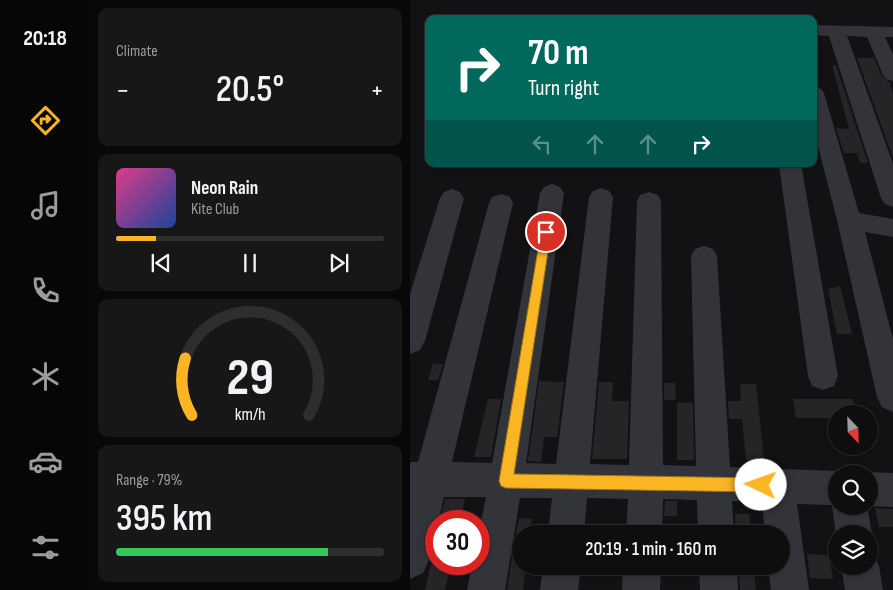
<!DOCTYPE html>
<html lang="en">
<head>
<meta charset="utf-8">
<style>
  :root { --surface:#0e0e0f; --page:#171718; --text:#f1f3f6; --muted:#9b9c9e; --line:#2e2e2f; --accent:#fab524 }
  body { margin:0; font-family:"Sofia Sans Condensed",sans-serif; background:var(--page); color:var(--text); height:100vh; display:flex; flex-direction:column; font-size:19px; white-space:nowrap }
  * { box-sizing:border-box; margin:0 }
  p { font-size:16px; color:var(--muted) }
  .icon { flex:none; width:28px; height:28px; fill:none; stroke:currentColor; stroke-width:2; stroke-linecap:round; stroke-linejoin:round }
  .map { position:relative; flex:1; overflow:hidden }
  .details { display:flex; flex-direction:column; gap:8px; padding:8px; background:#080808; width:320px }
  .details>* { flex:none }
  .top-card { position:absolute; left:15px; top:15px; width:392px; height:152px; border-radius:10px; box-shadow:0 1px 4px #0004,0 0 0 1px var(--line); background:#00695c; color:#fff; overflow:hidden }
  .needle { width:32px; rotate:157deg }
  .controls { position:absolute; left:418px; top:405px; display:grid; gap:10px }
  .controls a { display:grid; place-items:center; width:50px; height:50px; border-radius:50%; background:var(--surface); box-shadow:0 1px 4px #0004,0 0 0 1px var(--line); font-size:25px }
  .speed { position:absolute; left:15px; top:510px; display:flex; gap:10px; font-size:25px; font-weight:700; text-align:center }
  .speed>* { display:grid; place-content:center; width:65px; height:65px; border-radius:50%; background:var(--surface); box-shadow:0 1px 4px #0004,0 0 0 1px var(--line); line-height:1 }
  .speed .limit { border:8px solid #d22; background:#fff; color:#111 }
  .pin { position:absolute; display:grid; place-items:center; width:42px; height:42px; color:#fff; margin:-21px; border:2px solid #fff; border-radius:50%; box-shadow:0 1px 5px #0007 }
  .me { position:absolute; width:55px; margin:-28px; rotate:273deg; stroke-linejoin:round; filter:drop-shadow(0 0 4px #0008) }
  .turn { display:flex; align-items:center; gap:18px; height:105px; padding:0 20px; font-size:22px }
  .turn .icon { width:65px; height:65px; stroke-width:2.5 }
  .turn b { display:block; font-size:35px; line-height:42px }
  .lanes { display:flex; align-items:center; height:48px; padding:0 20px; background:#0003; justify-content:center; gap:25px; direction:ltr }
  .lanes .off { opacity:.35 }
  .big { font-size:38px; font-weight:600; line-height:1.1 }
  .details .card { flex:1; display:flex; flex-direction:column; justify-content:center; gap:8px; min-width:0; padding:0 18px; border-radius:10px; background:var(--page) }
  .details .dial { align-items:center; gap:0 }
  .dial svg { height:130px; overflow:visible; fill:none; stroke:var(--line); stroke-width:7; stroke-linecap:round; text-anchor:middle }
  .dial text { fill:var(--text); stroke:none }
  .song { display:flex; align-items:center; gap:15px }
  .cover { width:60px; height:60px; border-radius:8px; background:linear-gradient(135deg,hsl(330 70% 55%),hsl(220 70% 35%)) }
  .played { height:5px; border-radius:2px; background:linear-gradient(90deg,var(--accent) 15%,var(--line) 15%) }
  .keys { display:flex; justify-content:space-around; direction:ltr }
  .heat { display:flex; justify-content:space-between; align-items:center; font-size:28px; direction:ltr }
  .charge { height:8px; border-radius:4px; background:linear-gradient(90deg,#34c759 79%,var(--line) 0) }
  .trip { position:absolute; left:102px; top:525px; width:278px; height:50px; border-radius:25px; background:var(--surface); box-shadow:0 1px 4px #0004,0 0 0 1px var(--line); font-weight:600; line-height:50px; text-align:center }
  main { display:flex; flex:1; min-height:0 }
  .dock { display:flex; flex-direction:column; width:90px; justify-content:space-around; align-items:center; background:#060606; color:var(--muted) }
  .dock .icon { width:35px; height:35px }
  .dock .active { color:var(--accent) }
  .dock b { font-size:22px; color:var(--text) }
  .map>svg:first-child { display:block }
  .building { fill:#252528 }
  .lines { fill:none; stroke-linecap:round; stroke-linejoin:round }
  .minor { fill:#333439; fill-rule:evenodd }
  .route { fill:#fab524; stroke:#a27617 }
</style>
</head>
<body>
<main>
<nav class="dock">
<b>20:18</b>
<svg class="icon active" aria-label="directions" viewBox="0 0 24 24"><path d="M12 3l9 9-9 9-9-9zM9 14v-3h6M13 9l2 2-2 2"/></svg>
<svg class="icon" aria-label="music" viewBox="0 0 24 24"><path d="M9 18V5l10-2v13"/><circle cx="6" cy="18" r="3"/><circle cx="16" cy="16" r="3"/></svg>
<svg class="icon" aria-label="phone" viewBox="0 0 24 24"><path d="M5 4h4l2 5-3 2q2 4 5 5l2-3 5 2v4C11 20 4 13 5 4z"/></svg>
<svg class="icon" aria-label="climate" viewBox="0 0 24 24"><path d="M12 3v18M4 7l16 10M4 17L20 7"/></svg>
<svg class="icon" aria-label="car" viewBox="0 0 24 24"><path d="M5 17H2v-5l4-1 3-4h7l3 4 3 1v5h-3M9 17h6M6 11h13"/><circle cx="7" cy="17" r="2"/><circle cx="17" cy="17" r="2"/></svg>
<svg class="icon" aria-label="filters" viewBox="0 0 24 24"><path d="M4 7h16M4 17h16"/><circle cx="9" cy="7" r="2"/><circle cx="15" cy="17" r="2"/></svg>
</nav>
<section class="details">
<div class="card"><p>Climate</p>
<div class="heat"><a>−</a><b class="big">20.5°</b><a>+</a></div>
</div>
<div class="card">
<div class="song"><i class="cover"></i><div><b>Neon Rain</b><p>Kite Club</p></div></div>
<div class="played"></div>
<div class="keys"><svg class="icon" aria-label="previous" viewBox="0 0 24 24"><path d="M18 5L8 12l10 7zM5 5v14"/></svg><svg class="icon" aria-label="pause" viewBox="0 0 24 24"><path d="M8 5v14M16 5v14"/></svg><svg class="icon" aria-label="next" viewBox="0 0 24 24"><path d="M6 5l10 7-10 7zM19 5v14"/></svg></div>
</div>
<div class="card dial"><svg viewBox="0 0 100 80">
<path d="M14 69A42 42 0 1 1 86 69"/>
<path d="M14 69A42 42 0 0 1 10 34" stroke="#fab524"/>
<text x="50" y="56" font-size="32" font-weight="700">29</text>
<text x="50" y="72" font-size="11">km/h</text>
</svg></div>
<div class="card"><p>Range · 79%</p><b class="big">395 km</b><div class="charge"></div></div>
</section>
<div class="map">
<svg width="483" height="590" viewBox="0 0 483 590">
  <rect width="100%" height="100%" fill="#121214"/>
  <path class="building" d="M447,58H464L472,76L480,83L483,94V158Z
    M422,65H426L458,163H450L447,153H434L426,128L439,129Z
    M430,286L442,334H427L418,289Z
    M23,364H33L28,380H18Z
    M129,381L154,382L147,437H134L131,462L118,461Z
    M189,382H203L202,401H219L217,459H182Z
    M254,383H265L266,400H254Z
    M330,384H346L354,460H336L332,419H319L318,401H331Z
    M78,399H91L81,457H64Z
    M383,399H443L446,414H426V418H386Z
    M267,402L283,403L284,460H267Z
    M35,499H55L50,521H30Z
    M255,501H267V516H254Z
    M465,508L483,509V527H469Z
    M325,514H339L341,534H326Z
    M109,518L122,519L120,534H106Z
    M105,537L111,538V566H116L113,590H97Z
    M397,554L419,555L423,579L400,578Z
    M21,564H41L35,590H15Z
    M329,566H344L346,590H330Z"/>
  <g class="lines">
    <path class="minor" d="M404,25L483,27V37H475L483,54V81L476,79L473,75L457,37L437,36L483,164V207L475,204L471,198L419,36L404,35Z
      M404,87L411,89L414,93L449,213L483,219V237L455,232L483,339V412L472,407L467,397L427,220L404,131Z
      M369,164H391L428,376L424,386L413,390L402,386L398,376Z
      M142,184L150,187L154,193L116,463L146,464L179,197L183,191L191,188L199,191L203,197L180,464L219,465L227,201L230,195L239,192L248,195L251,201L253,465L286,466L281,256L285,249L294,246L303,249L307,256L320,467L426,471L433,474H426V506H457L462,534L459,542V534L426,535L422,505L387,504L399,590H361L358,566H371V534H355L352,502L322,501L324,534H288L287,500L253,499L252,534H216L218,499L177,498L174,534H138L142,498H110L95,590H57L62,564H69V531L76,497H34L19,560L13,573L0,579V462H8L79,203L82,197L91,194L100,197L103,203L42,462L82,463L130,193L134,187Z
      M42,189L50,192L54,198L15,341L10,350L0,354V294L30,198L34,192Z
      M459,472L483,473V507L459,506V474H454Z
      M459,551L463,553L469,566L473,590H435L431,566H459Z
      M133,566H171L168,590H130Z
      M213,566H251L250,590H212Z
      M289,566H327L328,590H290Z"/>
  </g>
  <path class="route" d="M136,228L141,232L104,474L351,478L356,480L358,485L356,490L351,492L96,488L91,486L89,481L131,232Z"/>
</svg>
<div class="controls">
<a><svg class="needle" viewBox="-14 -14 28 28"><path d="M0-13l5 13h-10z" fill="#e53935"/><path d="M0 13l5-13h-10z" fill="#9b9c9e"/></svg></a>
<a><svg class="icon" aria-label="search" viewBox="0 0 24 24"><circle cx="10" cy="10" r="6"/><path d="M15 15l6 6"/></svg></a>
<a><svg class="icon" aria-label="layers" viewBox="0 0 24 24"><path d="M12 4l9 5-9 5-9-5zM3 14l9 5 9-5"/></svg></a>
</div>
<div class="speed"><div class="limit">30</div></div>
<div class="pin" style="left:136px;top:232px;background:#d93025"><svg class="icon" aria-label="arrive" viewBox="0 0 24 24"><path d="M6 21V4h12l-3 4 3 4H6"/></svg></div>
<svg class="me" style="left:351px;top:485px" viewBox="-20 -20 40 40"><circle r="19" fill="#fff"/><path d="M0-13L10 11 0 6-10 11z" fill="#fab524"/></svg>
<div class="trip">20:19 · 1 min · 160 m</div>
<div class="top-card">
<div class="turn"><svg class="icon" aria-label="right" viewBox="0 0 24 24"><path d="M7 20v-9h11M14 6l5 5-5 5"/></svg><div><b>70 m</b>Turn right</div></div>
<div class="lanes"><svg class="icon off" aria-label="left" viewBox="0 0 24 24"><path d="M17 20v-9H6M10 6l-5 5 5 5"/></svg><svg class="icon off" aria-label="ahead" viewBox="0 0 24 24"><path d="M12 20V5M6 11l6-6 6 6"/></svg><svg class="icon off" aria-label="ahead" viewBox="0 0 24 24"><path d="M12 20V5M6 11l6-6 6 6"/></svg><svg class="icon" aria-label="right" viewBox="0 0 24 24"><path d="M7 20v-9h11M14 6l5 5-5 5"/></svg></div>
</div>
</div>
</main>
</body>
</html>
